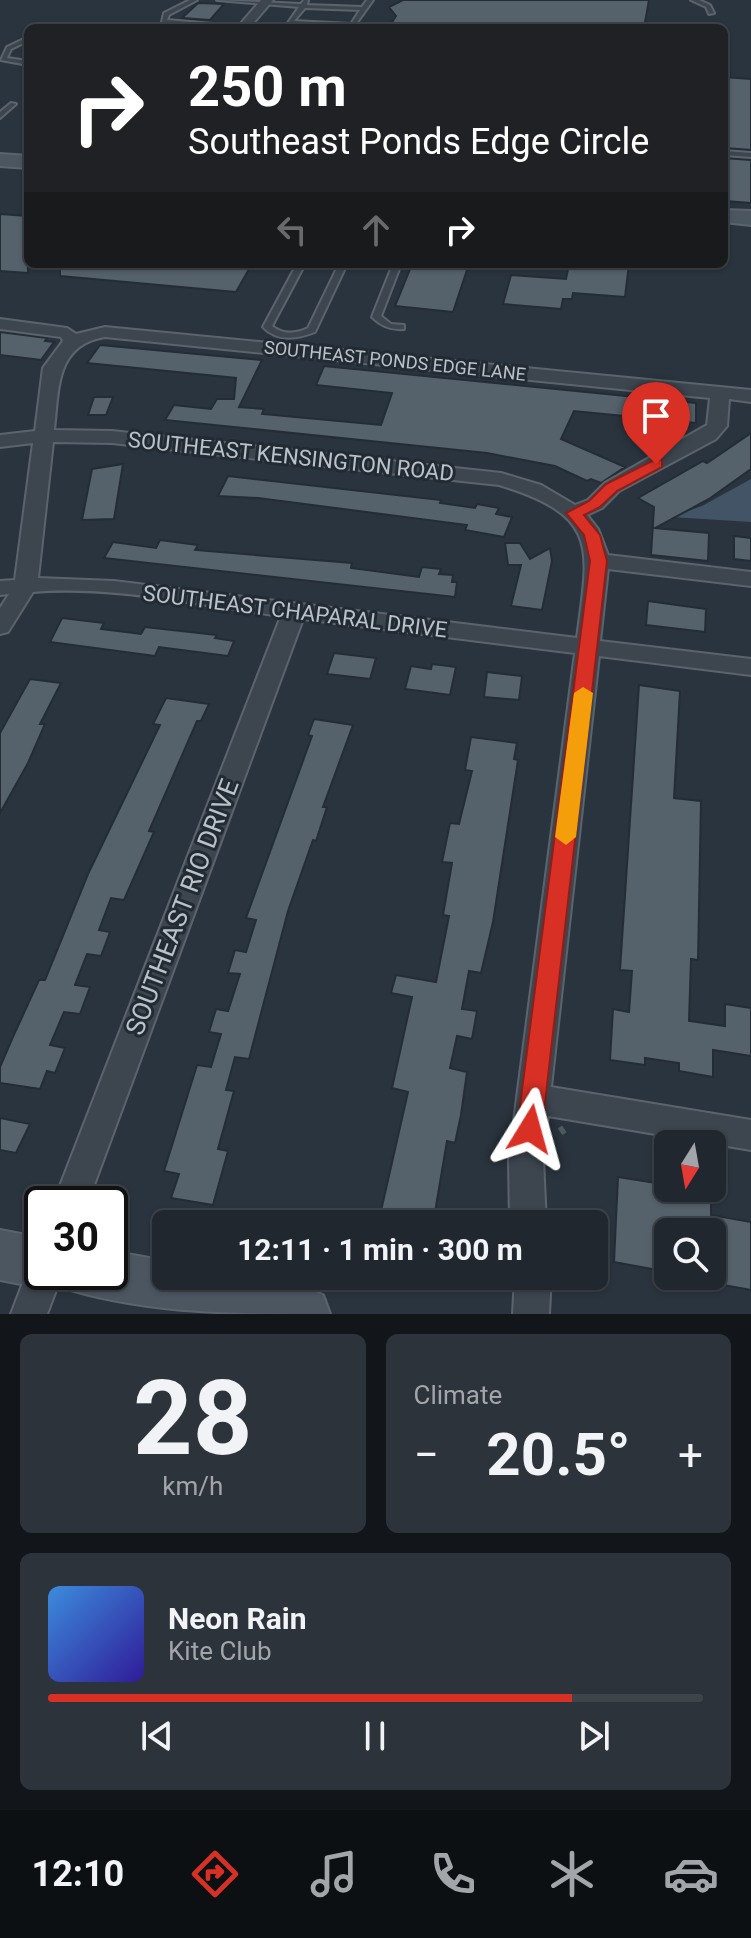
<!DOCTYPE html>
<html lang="en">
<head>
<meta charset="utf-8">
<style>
  :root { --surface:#20272e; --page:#2d333a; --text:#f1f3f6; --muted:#a2a5aa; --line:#3d444a; --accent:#d93025 }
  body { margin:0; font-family:Roboto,sans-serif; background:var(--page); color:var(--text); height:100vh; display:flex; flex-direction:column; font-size:30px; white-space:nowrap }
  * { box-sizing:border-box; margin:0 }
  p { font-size:26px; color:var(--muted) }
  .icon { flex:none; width:44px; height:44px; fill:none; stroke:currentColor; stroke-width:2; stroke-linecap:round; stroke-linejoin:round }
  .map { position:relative; height:1314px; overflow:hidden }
  .details { display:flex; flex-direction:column; gap:20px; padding:20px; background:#121519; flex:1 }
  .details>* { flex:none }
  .banner { position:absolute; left:24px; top:24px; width:704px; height:244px; border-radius:12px; box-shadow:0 2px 6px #0004,0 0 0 2px var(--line); background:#202124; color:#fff; overflow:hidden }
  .needle { width:52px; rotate:191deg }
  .controls { position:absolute; left:654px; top:1130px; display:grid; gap:16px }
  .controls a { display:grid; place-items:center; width:72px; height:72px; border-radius:12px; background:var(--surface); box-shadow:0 2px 6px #0004,0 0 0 2px var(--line); font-size:40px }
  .speed { position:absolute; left:24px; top:1186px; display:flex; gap:16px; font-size:40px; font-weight:700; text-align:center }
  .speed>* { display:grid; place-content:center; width:104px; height:104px; border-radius:50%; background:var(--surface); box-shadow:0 2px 6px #0004,0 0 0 2px var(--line); line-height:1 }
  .speed .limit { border:4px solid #111; border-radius:12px; background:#fff; color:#111 }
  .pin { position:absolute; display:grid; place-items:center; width:68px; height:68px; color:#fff; margin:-82px -34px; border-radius:50% 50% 50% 0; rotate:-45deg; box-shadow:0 0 8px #0007 }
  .pin .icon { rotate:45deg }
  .me { position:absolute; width:88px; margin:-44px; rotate:8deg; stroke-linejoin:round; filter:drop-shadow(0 0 6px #0008) }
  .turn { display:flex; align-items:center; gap:28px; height:168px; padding:0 32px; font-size:36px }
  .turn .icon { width:104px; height:104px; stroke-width:2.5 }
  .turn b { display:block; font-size:56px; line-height:68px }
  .lanes { display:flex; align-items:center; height:76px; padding:0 32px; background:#0003; justify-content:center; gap:40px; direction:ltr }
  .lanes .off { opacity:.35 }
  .big { font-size:60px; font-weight:700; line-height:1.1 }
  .details .card { flex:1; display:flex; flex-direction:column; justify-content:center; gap:12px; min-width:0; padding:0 28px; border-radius:12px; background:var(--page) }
  .details .dial { align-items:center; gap:0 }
  .dial b { font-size:104px; line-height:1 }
  .song { display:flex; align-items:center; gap:24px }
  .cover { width:96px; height:96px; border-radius:12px; background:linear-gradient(135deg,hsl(210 70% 55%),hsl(250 70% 35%)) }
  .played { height:8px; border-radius:4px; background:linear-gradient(90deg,var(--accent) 80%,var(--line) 80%) }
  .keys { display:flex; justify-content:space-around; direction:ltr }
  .heat { display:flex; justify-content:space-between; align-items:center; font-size:44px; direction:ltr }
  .details .tiles { flex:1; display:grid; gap:20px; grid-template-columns:1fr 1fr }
  .card:last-child { grid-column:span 2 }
  .trip { position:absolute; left:152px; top:1210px; width:456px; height:80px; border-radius:12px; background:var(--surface); box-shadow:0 2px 6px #0004,0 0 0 2px var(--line); font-weight:700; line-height:80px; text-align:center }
  .tabs { display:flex; height:128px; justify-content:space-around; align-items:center; background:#0d1012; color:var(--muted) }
  .tabs .icon { width:56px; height:56px }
  .tabs .current { color:var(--accent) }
  .tabs b { font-size:36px; color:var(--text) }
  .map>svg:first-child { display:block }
  .water { fill:#425465 }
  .building { fill:#55616b; stroke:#242d36; stroke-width:2 }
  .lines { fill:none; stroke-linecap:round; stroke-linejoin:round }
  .lane-casing { stroke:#5b646c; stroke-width:4 }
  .street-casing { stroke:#5b646c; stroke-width:4 }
  .secondary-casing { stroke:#5b646c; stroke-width:4 }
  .path { stroke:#4c5d5e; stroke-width:5; stroke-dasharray:8 8; stroke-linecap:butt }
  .lane { fill:#3d464f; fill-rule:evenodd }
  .street { fill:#3d464f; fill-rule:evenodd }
  .secondary { fill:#4c5661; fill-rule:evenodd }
  .route { fill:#d93025; stroke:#8d1f18; stroke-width:2 }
  .slow { fill:#f59e0b }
  .labels { text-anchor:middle; stroke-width:6; stroke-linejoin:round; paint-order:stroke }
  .far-street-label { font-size:18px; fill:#bac1c9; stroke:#222b34 }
  .street-label { font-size:22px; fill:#bac1c9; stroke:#222b34 }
  .near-street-label { font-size:26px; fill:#bac1c9; stroke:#222b34 }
</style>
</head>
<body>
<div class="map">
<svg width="751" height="1314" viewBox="0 0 751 1314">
  <rect width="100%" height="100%" fill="#2a343e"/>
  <path class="water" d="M751,479V522L671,517L702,506Z"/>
  <path class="building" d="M403,0H649L644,28L390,25L396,16L389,7Z
    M198,3L224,4L210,20L182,18Z
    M724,77L751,79V150L724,148Z
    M724,158L751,160V203L725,201Z
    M0,214L28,216V273L0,271Z
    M60,264H252L236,292L60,276Z
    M412,264H469L453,312L395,306Z
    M569,264H629L625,297L573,293L572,299H563L561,309L503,304L511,275L566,279Z
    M0,332L47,338L45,341L54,342L41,360L0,355Z
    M100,345L262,360L239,407L264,409L262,414L381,425L392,393L316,385L324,366L696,403V423L574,411L561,439L625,467L601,483L591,479L587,481L555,466L487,453L165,420L174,405L211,409L217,399H234L236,378L87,363Z
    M94,397H113L106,415H88Z
    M751,433V469L709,499L655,528L709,533L708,561L651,555L654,507L638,498L703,461L707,463Z
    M123,464L114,519L82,520L92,469Z
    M228,476L441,500L440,503L475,508L477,504L499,508L496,514L512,517L504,537L465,530L467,525L258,498L218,496Z
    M734,536L751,538V561L734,559Z
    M160,540L198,545L195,550L352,563L351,568L419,577L422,567L441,569L439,574L453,575L452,582H457L455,597L104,558L113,542L156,548Z
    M505,543H520L530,559L550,548L552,561L542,610L511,606L521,565H508Z
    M648,601L706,609L705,632L646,625Z
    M62,618L104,623L101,629L141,634L145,627L217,635L215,638L234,641L228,656L159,647L155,656L50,642Z
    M334,653L376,658L370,679L327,674Z
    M432,664L456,667L450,695L405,689L411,666L431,669Z
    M487,672L522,676L519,700L484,697Z
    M30,679L61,683L40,724H45L28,763L0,813V733Z
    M639,685L680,691L674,798L701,801L698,960L691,959L689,1021L725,1026V1004L751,1008V1056L713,1050V1077L679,1071V1063L645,1058V1065L610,1060L613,1009L629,1012L632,971L620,970Z
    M166,698L209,704L201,721H197L149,831L154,832L124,900L111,898L99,930L110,932L101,956L87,954L75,985L90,987L80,1014L64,1012L50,1045L65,1048L55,1073L47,1071L40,1089L0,1083V1067L12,1039L39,980H45L88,874L160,725L153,724Z
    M314,719L353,725L323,807H327L316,841L313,840L288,911L249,1059L235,1057L226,1090L234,1091L218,1149L228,1151L213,1205L171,1198L179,1174L164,1171L197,1065L211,1067L221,1034L209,1032L216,1009L228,1011L240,974L228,973L235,950L246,952L256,920L246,918L312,736L308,735Z
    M471,737L517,743L514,759L518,760L493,922L481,973L469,971L462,1009L477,1011L472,1039L457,1036L450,1068L467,1072L461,1115L455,1143L447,1141L433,1224H378L408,1092L392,1088L412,997L391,993L396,975L436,982L449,916L443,915L452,863L442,862L450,823L459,824L472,771L465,770Z
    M0,1118L30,1124L16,1153L0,1150Z
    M618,1177L656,1183L655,1188L711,1192V1215L751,1222V1290L718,1284V1232H668V1272L614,1262Z"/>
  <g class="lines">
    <g class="lane-casing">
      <path id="lane" d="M190,0H197L169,15L167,20L247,27L234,28L162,22L164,13Z
        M217,0L301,4L304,0H308L307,5L362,7L367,0H373L353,28L288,23L299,7ZM305,8L360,10L351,24L294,21Z
        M691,0H699L710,5L714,13L709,14L706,7Z
        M28,37V41L11,49L7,58L28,61V65L1,60L7,47Z
        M11,103L16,104L0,118V112Z
        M724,151L751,153V157L724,155Z
        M297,264H305L272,326C283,335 295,334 308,328L339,264H347L315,332C297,339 277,342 263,327Z
        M393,264H401L381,316L391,324L404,325V329C391,330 381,326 372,317Z"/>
    </g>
    <g class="street-casing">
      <path id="street" d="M261,0H273L249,28H237Z
        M0,319L67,328L76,334L105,327L751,390V402L729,399L727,426L716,439L619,491L602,508L587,515L598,529L608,555L751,572V586L608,569L600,641L751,659V675L599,656L551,1087L751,1120V1150L548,1116L543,1159L546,1224H510L509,1159L575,653L303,619L87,1204H53L281,616C201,606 114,585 33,592L8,632L0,634V608L9,594L0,595V581L15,580L33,443L0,447V435L35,431L43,368L63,341L61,337L0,329ZM105,337L710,398L707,425L605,483L588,500L575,505L541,485L501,473L112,431L54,430C59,390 55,345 105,337ZM53,442L112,443L499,485C600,516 589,547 577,638L114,581L38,578Z
        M42,1255V1272H63L47,1314H11L32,1259Z
        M515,1276H551L549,1314H513Z"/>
    </g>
    <g class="secondary-casing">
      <path id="secondary" d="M0,154L28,156V168L0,166Z
        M724,210L751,211V225L724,222Z
        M0,1230L42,1238V1272H110V1251L166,1261V1276C219,1276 272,1275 323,1295L330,1314C244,1314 152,1314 71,1290L64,1272L60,1281L42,1288L0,1280Z"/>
    </g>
    <path class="path" d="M560,1127L566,1136"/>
    <use href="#lane" class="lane"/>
    <use href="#street" class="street"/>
    <use href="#secondary" class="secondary"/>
  </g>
  <path class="route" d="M656,459L662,460V467L617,491L600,507L584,515L600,535L607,561L542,1129L539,1137L530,1140L521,1137L517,1129L590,561L584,535L566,513L589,501L606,484Z"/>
  <path class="slow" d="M583,687L593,693L576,837L566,845L555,837L574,693Z"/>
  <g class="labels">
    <g class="far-street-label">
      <text transform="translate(395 361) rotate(6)" y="6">SOUTHEAST PONDS EDGE LANE</text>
    </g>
    <g class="street-label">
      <text transform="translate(291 456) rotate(6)" y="8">SOUTHEAST KENSINGTON ROAD</text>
      <text transform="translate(295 611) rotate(7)" y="8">SOUTHEAST CHAPARAL DRIVE</text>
    </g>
    <g class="near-street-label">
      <text transform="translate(182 907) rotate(-69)" y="9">SOUTHEAST RIO DRIVE</text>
    </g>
  </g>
</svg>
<div class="controls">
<a><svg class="needle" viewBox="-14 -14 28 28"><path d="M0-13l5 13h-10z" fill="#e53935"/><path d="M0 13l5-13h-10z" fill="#a2a5aa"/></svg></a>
<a><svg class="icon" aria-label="search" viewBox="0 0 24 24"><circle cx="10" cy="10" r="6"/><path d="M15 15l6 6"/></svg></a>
</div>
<div class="speed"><div class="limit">30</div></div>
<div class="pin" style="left:656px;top:464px;background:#d93025"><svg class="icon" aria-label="arrive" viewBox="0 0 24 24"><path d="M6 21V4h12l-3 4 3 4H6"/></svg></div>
<svg class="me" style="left:530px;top:1129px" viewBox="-20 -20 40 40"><path d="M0-17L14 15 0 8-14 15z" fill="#d93025" stroke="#fff" stroke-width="4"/></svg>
<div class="trip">12:11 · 1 min · 300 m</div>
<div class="banner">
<div class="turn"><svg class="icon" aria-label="right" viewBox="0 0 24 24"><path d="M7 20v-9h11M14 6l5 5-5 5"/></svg><div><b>250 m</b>Southeast Ponds Edge Circle</div></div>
<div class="lanes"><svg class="icon off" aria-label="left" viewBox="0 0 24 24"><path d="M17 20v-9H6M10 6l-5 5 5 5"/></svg><svg class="icon off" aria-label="ahead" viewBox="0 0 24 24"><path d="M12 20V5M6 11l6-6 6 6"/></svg><svg class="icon" aria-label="right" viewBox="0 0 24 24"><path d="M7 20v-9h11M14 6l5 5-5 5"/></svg></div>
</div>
</div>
<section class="details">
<div class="tiles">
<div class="card dial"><b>28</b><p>km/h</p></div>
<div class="card"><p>Climate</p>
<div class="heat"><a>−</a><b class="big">20.5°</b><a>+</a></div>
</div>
<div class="card">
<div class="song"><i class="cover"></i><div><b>Neon Rain</b><p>Kite Club</p></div></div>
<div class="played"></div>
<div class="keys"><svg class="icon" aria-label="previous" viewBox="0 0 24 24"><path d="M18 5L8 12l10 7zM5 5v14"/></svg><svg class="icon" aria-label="pause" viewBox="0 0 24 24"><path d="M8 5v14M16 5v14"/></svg><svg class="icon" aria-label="next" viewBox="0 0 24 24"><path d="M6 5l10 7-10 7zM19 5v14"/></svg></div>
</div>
</div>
</section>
<nav class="tabs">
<b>12:10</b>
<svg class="icon current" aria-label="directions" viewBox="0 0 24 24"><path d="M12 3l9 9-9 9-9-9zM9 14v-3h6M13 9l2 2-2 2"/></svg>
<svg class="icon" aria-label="music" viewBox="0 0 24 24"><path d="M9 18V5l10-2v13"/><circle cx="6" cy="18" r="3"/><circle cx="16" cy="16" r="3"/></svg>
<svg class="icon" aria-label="phone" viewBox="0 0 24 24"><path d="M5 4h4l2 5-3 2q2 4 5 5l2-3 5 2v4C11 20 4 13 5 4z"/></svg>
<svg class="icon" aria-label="climate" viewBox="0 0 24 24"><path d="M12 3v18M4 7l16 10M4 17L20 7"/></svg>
<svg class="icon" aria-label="car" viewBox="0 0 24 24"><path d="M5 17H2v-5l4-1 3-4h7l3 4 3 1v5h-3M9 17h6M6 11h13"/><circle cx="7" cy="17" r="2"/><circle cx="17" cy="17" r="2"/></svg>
</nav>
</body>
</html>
